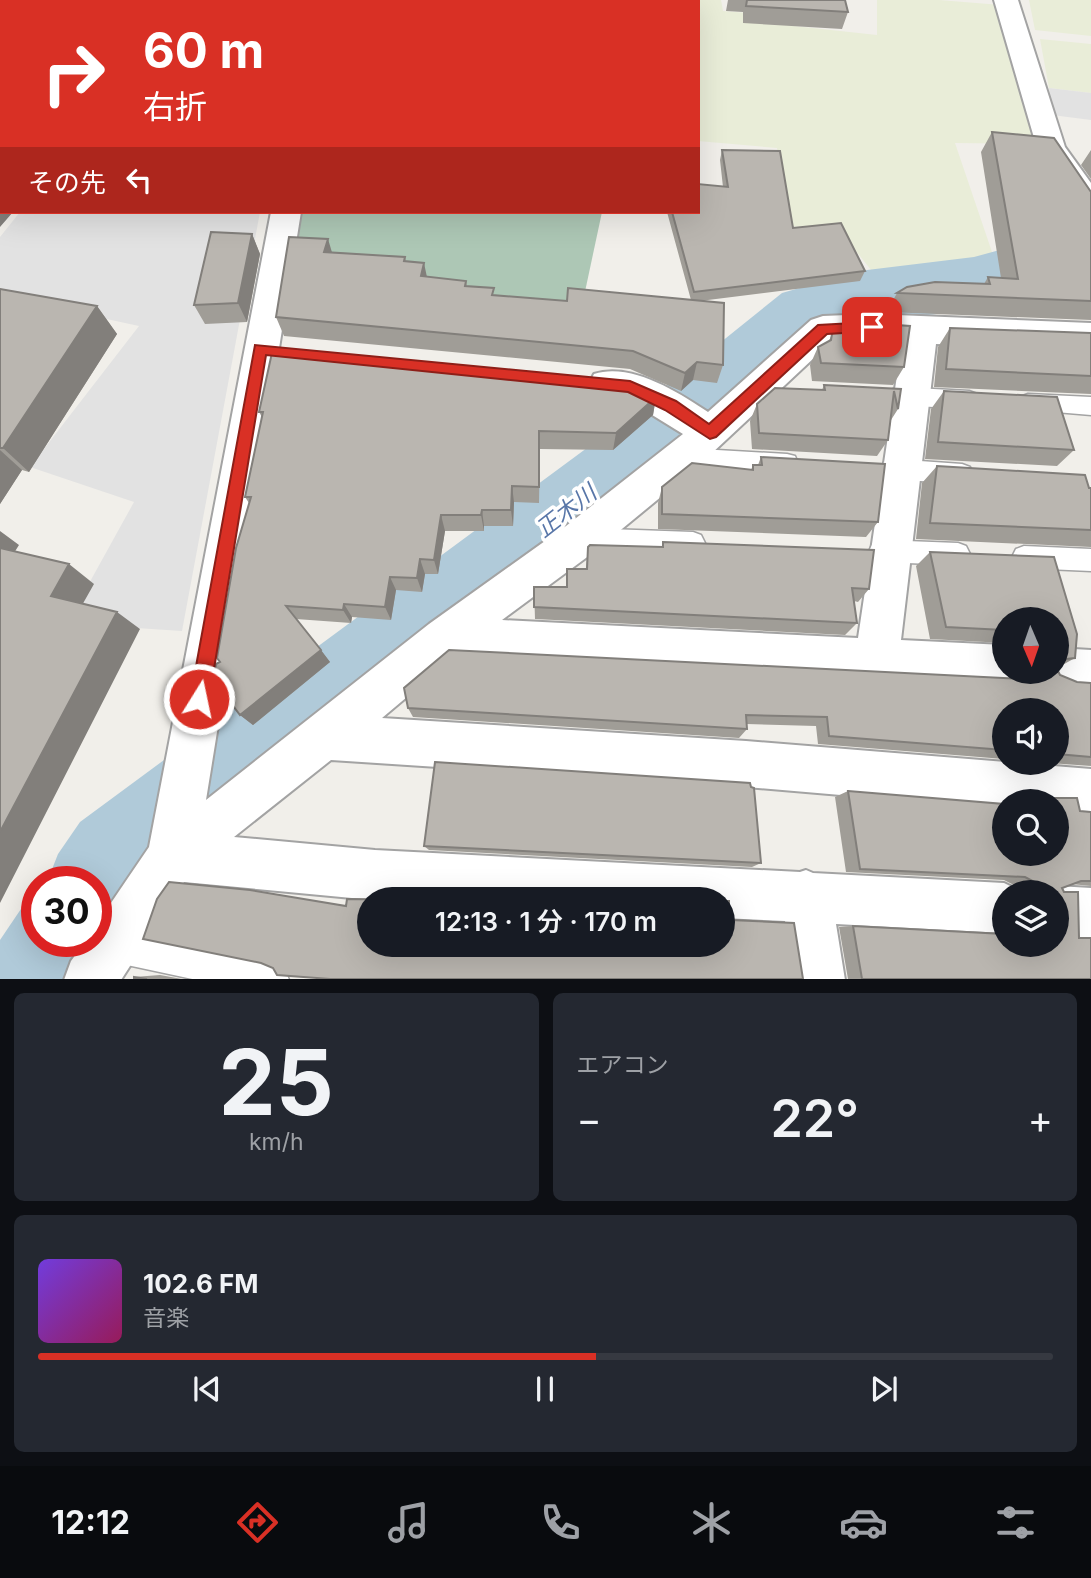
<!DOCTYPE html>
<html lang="ja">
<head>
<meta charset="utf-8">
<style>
  :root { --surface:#171b24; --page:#242831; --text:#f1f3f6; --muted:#9ea1a6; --line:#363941; --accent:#d93025 }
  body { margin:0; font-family:Inter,"Noto Sans JP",sans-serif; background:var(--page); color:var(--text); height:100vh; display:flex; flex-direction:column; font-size:26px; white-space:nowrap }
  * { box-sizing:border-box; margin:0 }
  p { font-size:23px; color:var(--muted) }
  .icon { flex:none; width:38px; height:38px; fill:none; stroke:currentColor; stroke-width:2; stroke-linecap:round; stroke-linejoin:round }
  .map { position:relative; height:979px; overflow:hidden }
  .panel { display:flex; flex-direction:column; gap:14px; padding:14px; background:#0d0f14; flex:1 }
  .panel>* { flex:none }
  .top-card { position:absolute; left:0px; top:0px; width:700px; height:214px; box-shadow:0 7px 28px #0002; background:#d93025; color:#fff; overflow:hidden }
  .needle { width:46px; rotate:178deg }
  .fabs { position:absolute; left:992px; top:607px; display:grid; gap:14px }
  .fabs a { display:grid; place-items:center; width:77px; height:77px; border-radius:50%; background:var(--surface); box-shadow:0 7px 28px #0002; font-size:35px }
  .speed { position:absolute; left:21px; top:866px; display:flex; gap:14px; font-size:35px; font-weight:700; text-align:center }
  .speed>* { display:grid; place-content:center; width:91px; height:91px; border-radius:50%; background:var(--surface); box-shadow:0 7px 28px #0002; line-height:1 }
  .speed .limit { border:10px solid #d22; background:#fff; color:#111 }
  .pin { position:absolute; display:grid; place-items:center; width:60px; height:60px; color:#fff; margin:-30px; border-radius:14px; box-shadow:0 4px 10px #0006 }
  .me { position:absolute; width:77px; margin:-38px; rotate:10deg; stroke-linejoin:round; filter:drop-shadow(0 0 5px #0008) }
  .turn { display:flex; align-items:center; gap:24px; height:147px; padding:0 28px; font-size:32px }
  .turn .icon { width:91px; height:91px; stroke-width:2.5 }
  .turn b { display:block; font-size:49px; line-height:60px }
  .then { display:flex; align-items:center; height:66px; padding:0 28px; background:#0003; gap:14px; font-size:26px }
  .big { font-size:52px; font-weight:600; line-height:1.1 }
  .panel .widget { flex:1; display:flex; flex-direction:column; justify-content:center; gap:10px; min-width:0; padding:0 24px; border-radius:10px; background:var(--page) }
  .panel .dial { align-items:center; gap:0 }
  .dial b { font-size:91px; line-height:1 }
  .song { display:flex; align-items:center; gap:21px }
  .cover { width:84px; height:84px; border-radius:10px; background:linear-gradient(135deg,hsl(260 70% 55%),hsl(330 70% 35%)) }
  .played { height:7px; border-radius:4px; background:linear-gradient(90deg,var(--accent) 55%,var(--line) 55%) }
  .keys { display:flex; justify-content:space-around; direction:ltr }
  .heat { display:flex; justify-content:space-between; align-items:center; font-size:38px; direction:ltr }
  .panel .tiles { flex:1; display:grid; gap:14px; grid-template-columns:1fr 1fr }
  .widget:last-child { grid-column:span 2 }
  .trip { position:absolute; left:357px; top:887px; width:378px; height:70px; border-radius:35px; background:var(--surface); box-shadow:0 7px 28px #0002; font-weight:600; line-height:70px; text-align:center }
  .dock { display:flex; height:112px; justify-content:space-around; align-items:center; background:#090b0e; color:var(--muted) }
  .dock .icon { width:49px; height:49px }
  .dock .current { color:var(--accent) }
  .dock b { font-size:32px; color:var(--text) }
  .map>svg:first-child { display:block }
  .farmland { fill:#e9edd8 }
  .cemetery { fill:#adc7b5 }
  .parking { fill:#e2e2e2 }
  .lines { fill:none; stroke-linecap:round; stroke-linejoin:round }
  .river { fill:#b0cad9; fill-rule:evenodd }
  .lane-casing { stroke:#a3a3a3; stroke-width:3 }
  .street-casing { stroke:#a3a3a3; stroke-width:4 }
  .lane { fill:#fff; fill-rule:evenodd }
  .street { fill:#fff; fill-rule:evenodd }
  .wall { fill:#a09d97 }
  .shaded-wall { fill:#827f7b }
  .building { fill:#bab6b0; stroke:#827f7b; stroke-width:2 }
  .route { fill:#d93025; stroke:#8d1f18; stroke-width:2 }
  .labels { text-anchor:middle; stroke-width:7; stroke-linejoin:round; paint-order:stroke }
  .water-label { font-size:23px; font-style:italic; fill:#5876a8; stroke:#fff }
</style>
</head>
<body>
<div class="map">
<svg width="1091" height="980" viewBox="0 0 1091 980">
  <rect width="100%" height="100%" fill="#f1efea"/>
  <path class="farmland" d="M584,0H721L723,11L800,17L794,26L877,35V0H939L1001,5L1041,144L955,143L993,255L884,286L839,230L788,226L777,148L698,141V2Z
    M1029,0H1091V36L1035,30Z
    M1040,39L1091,44V93L1049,88Z"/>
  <path class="cemetery" d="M294,212H602L583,301L486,300L288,242Z"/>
  <path class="parking" d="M0,0H300L2,2V150Z
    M1049,88L1091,93V120L1052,115Z
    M20,212H260L182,631L136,628L71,616L134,502L30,467L139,326L0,296V237Z"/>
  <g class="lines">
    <path class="river" d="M1091,219V270C1054,286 1012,302 972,309C925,317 878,318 832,331L670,476L154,896L134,930L117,937L119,942L103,980H0V940L25,903L37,899V942H96V882H47L58,854L80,822L614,428L782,293L859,271L974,257L1022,244Z"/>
    <g class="lane-casing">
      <path id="lane" d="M898,387L969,391L977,394L980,400L977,406L969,409L898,405L891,402L887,396L891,390Z
        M1028,394L1091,397V415L1020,409L1017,403L1020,397Z
        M683,448L787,454L795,456L798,463L795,470L787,472L683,466L675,464L672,457L675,450Z
        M892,459L962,464L970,467L973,474L970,481L962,484L892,479L884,476L881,469L884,462Z
        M580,528L693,532L701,535L705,543L701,551L693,554L580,550L572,546L568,539L572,532Z
        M881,540L958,543L966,546L970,554L966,562L958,565L881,562L873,559L869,551L873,543Z
        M1024,546L1091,549V571L1024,568L1016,565L1012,557L1016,549Z
        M113,932L274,965L285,969L289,980H197L113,962L102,958L98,947L102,936Z"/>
    </g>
    <g class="street-casing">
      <path id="street" d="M312,0H336V2H312Z
        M994,0H1018L1065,147L1091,183V216L1080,213L1037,148Z
        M271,212H301L206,800L429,624L566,526L683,434L636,405L594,394L589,384L594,374C631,362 678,392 708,412L811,320L823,316L872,314L1091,323V349L936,344L901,640L1004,645V672H1023L1019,681L1004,687L452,659L382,718L746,741L1091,769V817L1057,814V802H1004V809L746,787L331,760L234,837L375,850L800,872L806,870L813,873L1004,883L1023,892H1004V933L836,924L845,980H793L785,921L723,918V900H373L184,882L121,980H64L71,961L85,942H96V925L149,847ZM872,340L902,342L858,638L502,620L594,552L696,468L831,342Z
        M1057,648L1091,650V692L1057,690L1042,684L1036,672H1057Z
        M1057,886L1091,888V938L1057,936V892H1041Z"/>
    </g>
    <use href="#lane" class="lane"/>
    <use href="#street" class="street"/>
  </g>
  <path class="wall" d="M728,0H845L848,12L842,29L743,23V12L726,11Z
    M992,132L1091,192V320L887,312L897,293L984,284L988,277L1001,278L981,152Z
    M722,150L793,228L865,271L860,281L700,301L723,365L717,383L693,380L681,391L630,369L284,336L276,317L332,252L405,257L406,261L427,277L466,281L467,286L494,295L567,301L691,300L667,212H698L723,187L720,160Z
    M1091,150V179L1081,165Z
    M252,234L260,254L247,322L205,324L194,305Z
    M0,289L97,306L117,334L29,472L22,470L0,504Z
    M950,328L1091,333V394L934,387L938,347Z
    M832,334L904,367L893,385L812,381L810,365L818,347L829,341Z
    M824,385L901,389L898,409L891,420L888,440L877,456L752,449L750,421L757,404L822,390Z
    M944,391L1074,450L1057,466L925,459L931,409Z
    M656,397L653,415L613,450L540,449L539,503L514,502L513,526H484V531H445L438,574H425L422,592L396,590L391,620L352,617L351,623L296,619L330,662L253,725L240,715L220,662L249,503L245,497L262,417L259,412Z
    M761,457L878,522L866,537L658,529V503L662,487L751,470L753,465H758Z
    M937,466L1091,488V547L916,539L922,483Z
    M663,542L869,589L858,602L854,601L857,623L845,635L535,619L534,587H566L586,569L588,547H662Z
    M930,552L1054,557L1077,634L1075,658L1057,668V620H1004V643L930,639L916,566Z
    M1025,672H1057L1060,675L1077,682L1091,683V766L1050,763H1057V710H1004V759L818,744L816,726L747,724V729L739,738L413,717L408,708L1022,679Z
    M848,791L1004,804V854H1057V802H1017L1027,798H1077L1080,811L1091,812V886L1071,884L1062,888L1064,892H1078L1079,938H1091V979H848L839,927L853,926L1004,934V945H1057V892H1025L1026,891L1004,880L846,872L835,797Z
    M424,846L761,863L752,867L429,850Z
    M160,975L182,979H134V977Z"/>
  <path class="shaded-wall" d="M2,171V212H13L0,227V173Z
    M252,234L260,254L247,322L238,303Z
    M328,239L334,259L324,252Z
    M424,263L428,282L421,276Z
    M97,306L117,334L29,472L3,448Z
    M697,362L693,380L681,391L685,373Z
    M656,397L653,415L613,450L616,433Z
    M0,450L22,470L0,504Z
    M512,486L514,502L513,526L511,510Z
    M482,510L484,526V531L481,515Z
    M441,515L445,531L438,574L434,560Z
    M0,531L19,545L7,564L0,559Z
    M420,559L425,574L422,592L417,578Z
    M69,564L94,584L77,614L51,596Z
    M390,577L396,590L391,620L385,607Z
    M344,604L352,617L351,623L343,610Z
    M117,612L140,629L0,903V832Z
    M321,650L330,662L253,725L240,715Z"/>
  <path class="building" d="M513,0H580V2H513Z
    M747,0H845L848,12L746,6Z
    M0,126L2,127V171L0,173Z
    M992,132L1054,138L1091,192V301L897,293L907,287L935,282L990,284L988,277L1018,279Z
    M722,150L780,151L793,228L841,223L865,271L694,292L672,212H698V184L728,187Z
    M211,232L252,234L238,303L194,305Z
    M289,237L328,239L324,252L405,257L404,261L424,263L421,276L466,281L465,286L494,288L492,295L567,301L568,288L724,303L723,365L697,362L685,373L633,351L276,317Z
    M0,289L97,306L3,448H0Z
    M882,324L910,326L904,367L821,363L818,347L831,340L832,334L840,327Z
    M950,328L1091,333V376L946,369Z
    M273,348L627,384L656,397L616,433L539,431V487L512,486L511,510H482L481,515H441L434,560L420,559L417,578L390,577L385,607L344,604L343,610L286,606L321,650L240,715L213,679L216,664L220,662L217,658L236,548L251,497H245L263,412H259Z
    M824,385L901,389L898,409L894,391L888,440L759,433L757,404L775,388L825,390Z
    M944,391L1057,397L1074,450L938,442Z
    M761,457L885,464L878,522L662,514V487L692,463L753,470V465H762Z
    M937,466L1085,475L1089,488H1091V530L930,523Z
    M663,542L874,550L869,589L852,588L857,623L534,607V587H567V569H587L588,547L590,545L663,547Z
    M0,548L69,564L51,596L117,612L0,832Z
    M930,552L1054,557L1077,634L1075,658L1057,660V620H1004V630L946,627Z
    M449,650L1023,679L1040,672H1057V669L1060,675L1077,682L1091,683V757L1057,754V710H1004V750L829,736L827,717L746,715L747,729L408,708L404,688Z
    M435,762L750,783L751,787L754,788L761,863L424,846Z
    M848,791L1004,804V854H1057V802H1026L1027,798H1077L1080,811L1091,812V881H1081L1062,888L1064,892H1078L1079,938H1091V979H862L853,926L1004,934V945H1057V892H1028H1045L1048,889L1025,877L860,869Z
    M169,882L250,890L346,906L347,899L460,900H369V945H723V901H729V917L731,920L794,923L803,979H330L277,975L273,968L261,963L143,939L157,899Z
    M134,977L147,979H134Z"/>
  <path class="route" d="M872,322L877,323V331L827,334L716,437L710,439L665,410L628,392L266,355L209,699L206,706L199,708L193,706L190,699L255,345L630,381L676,401L709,424L818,325Z"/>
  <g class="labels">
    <g class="water-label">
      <text transform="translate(566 511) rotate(-38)" y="8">正木川</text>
    </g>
  </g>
</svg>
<div class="fabs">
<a><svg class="needle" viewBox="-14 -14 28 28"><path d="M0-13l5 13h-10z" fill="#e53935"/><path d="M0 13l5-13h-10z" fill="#9ea1a6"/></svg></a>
<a><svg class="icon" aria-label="sound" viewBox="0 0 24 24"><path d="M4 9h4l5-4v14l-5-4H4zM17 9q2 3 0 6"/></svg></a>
<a><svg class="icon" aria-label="search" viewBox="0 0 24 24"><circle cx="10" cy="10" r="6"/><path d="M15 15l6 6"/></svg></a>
<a><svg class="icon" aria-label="layers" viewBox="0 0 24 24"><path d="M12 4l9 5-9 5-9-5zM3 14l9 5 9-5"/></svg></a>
</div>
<div class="speed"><div class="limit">30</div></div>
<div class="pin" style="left:872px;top:327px;background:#d93025"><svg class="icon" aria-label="arrive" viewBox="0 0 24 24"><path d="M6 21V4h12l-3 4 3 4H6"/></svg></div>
<svg class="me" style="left:199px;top:699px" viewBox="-20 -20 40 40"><circle r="17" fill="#d93025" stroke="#fff" stroke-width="3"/><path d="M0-11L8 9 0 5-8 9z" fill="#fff"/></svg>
<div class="trip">12:13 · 1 分 · 170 m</div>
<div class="top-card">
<div class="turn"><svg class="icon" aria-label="right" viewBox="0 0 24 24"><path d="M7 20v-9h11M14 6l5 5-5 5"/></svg><div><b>60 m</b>右折</div></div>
<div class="then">その先<svg class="icon" aria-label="left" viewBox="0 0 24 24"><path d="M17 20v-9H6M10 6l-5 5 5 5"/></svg></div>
</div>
</div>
<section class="panel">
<div class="tiles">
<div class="widget dial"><b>25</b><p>km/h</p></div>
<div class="widget"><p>エアコン</p>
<div class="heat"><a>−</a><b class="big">22°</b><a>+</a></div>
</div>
<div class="widget">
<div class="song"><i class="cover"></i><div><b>102.6 FM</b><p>音楽</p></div></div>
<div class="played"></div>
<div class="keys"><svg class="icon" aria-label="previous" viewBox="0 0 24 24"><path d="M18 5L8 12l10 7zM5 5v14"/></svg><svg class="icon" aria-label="pause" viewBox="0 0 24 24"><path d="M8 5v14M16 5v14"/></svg><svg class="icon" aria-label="next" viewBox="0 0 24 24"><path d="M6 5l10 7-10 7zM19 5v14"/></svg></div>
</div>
</div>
</section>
<nav class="dock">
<b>12:12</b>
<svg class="icon current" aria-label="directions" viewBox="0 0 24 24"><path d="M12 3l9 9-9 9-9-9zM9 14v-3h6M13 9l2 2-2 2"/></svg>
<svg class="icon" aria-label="music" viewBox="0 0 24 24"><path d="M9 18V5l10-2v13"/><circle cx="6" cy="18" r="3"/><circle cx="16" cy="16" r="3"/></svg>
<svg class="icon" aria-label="phone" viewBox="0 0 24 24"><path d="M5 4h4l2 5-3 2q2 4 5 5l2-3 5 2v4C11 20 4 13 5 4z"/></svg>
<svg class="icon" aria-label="climate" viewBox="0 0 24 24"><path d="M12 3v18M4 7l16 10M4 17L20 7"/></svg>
<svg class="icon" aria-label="car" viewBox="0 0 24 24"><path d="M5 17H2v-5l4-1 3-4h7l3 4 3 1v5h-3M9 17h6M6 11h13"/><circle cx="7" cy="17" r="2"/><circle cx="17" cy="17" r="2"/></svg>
<svg class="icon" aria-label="filters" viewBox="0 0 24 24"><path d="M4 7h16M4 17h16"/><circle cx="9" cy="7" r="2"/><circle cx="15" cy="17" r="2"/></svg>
</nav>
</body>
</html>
